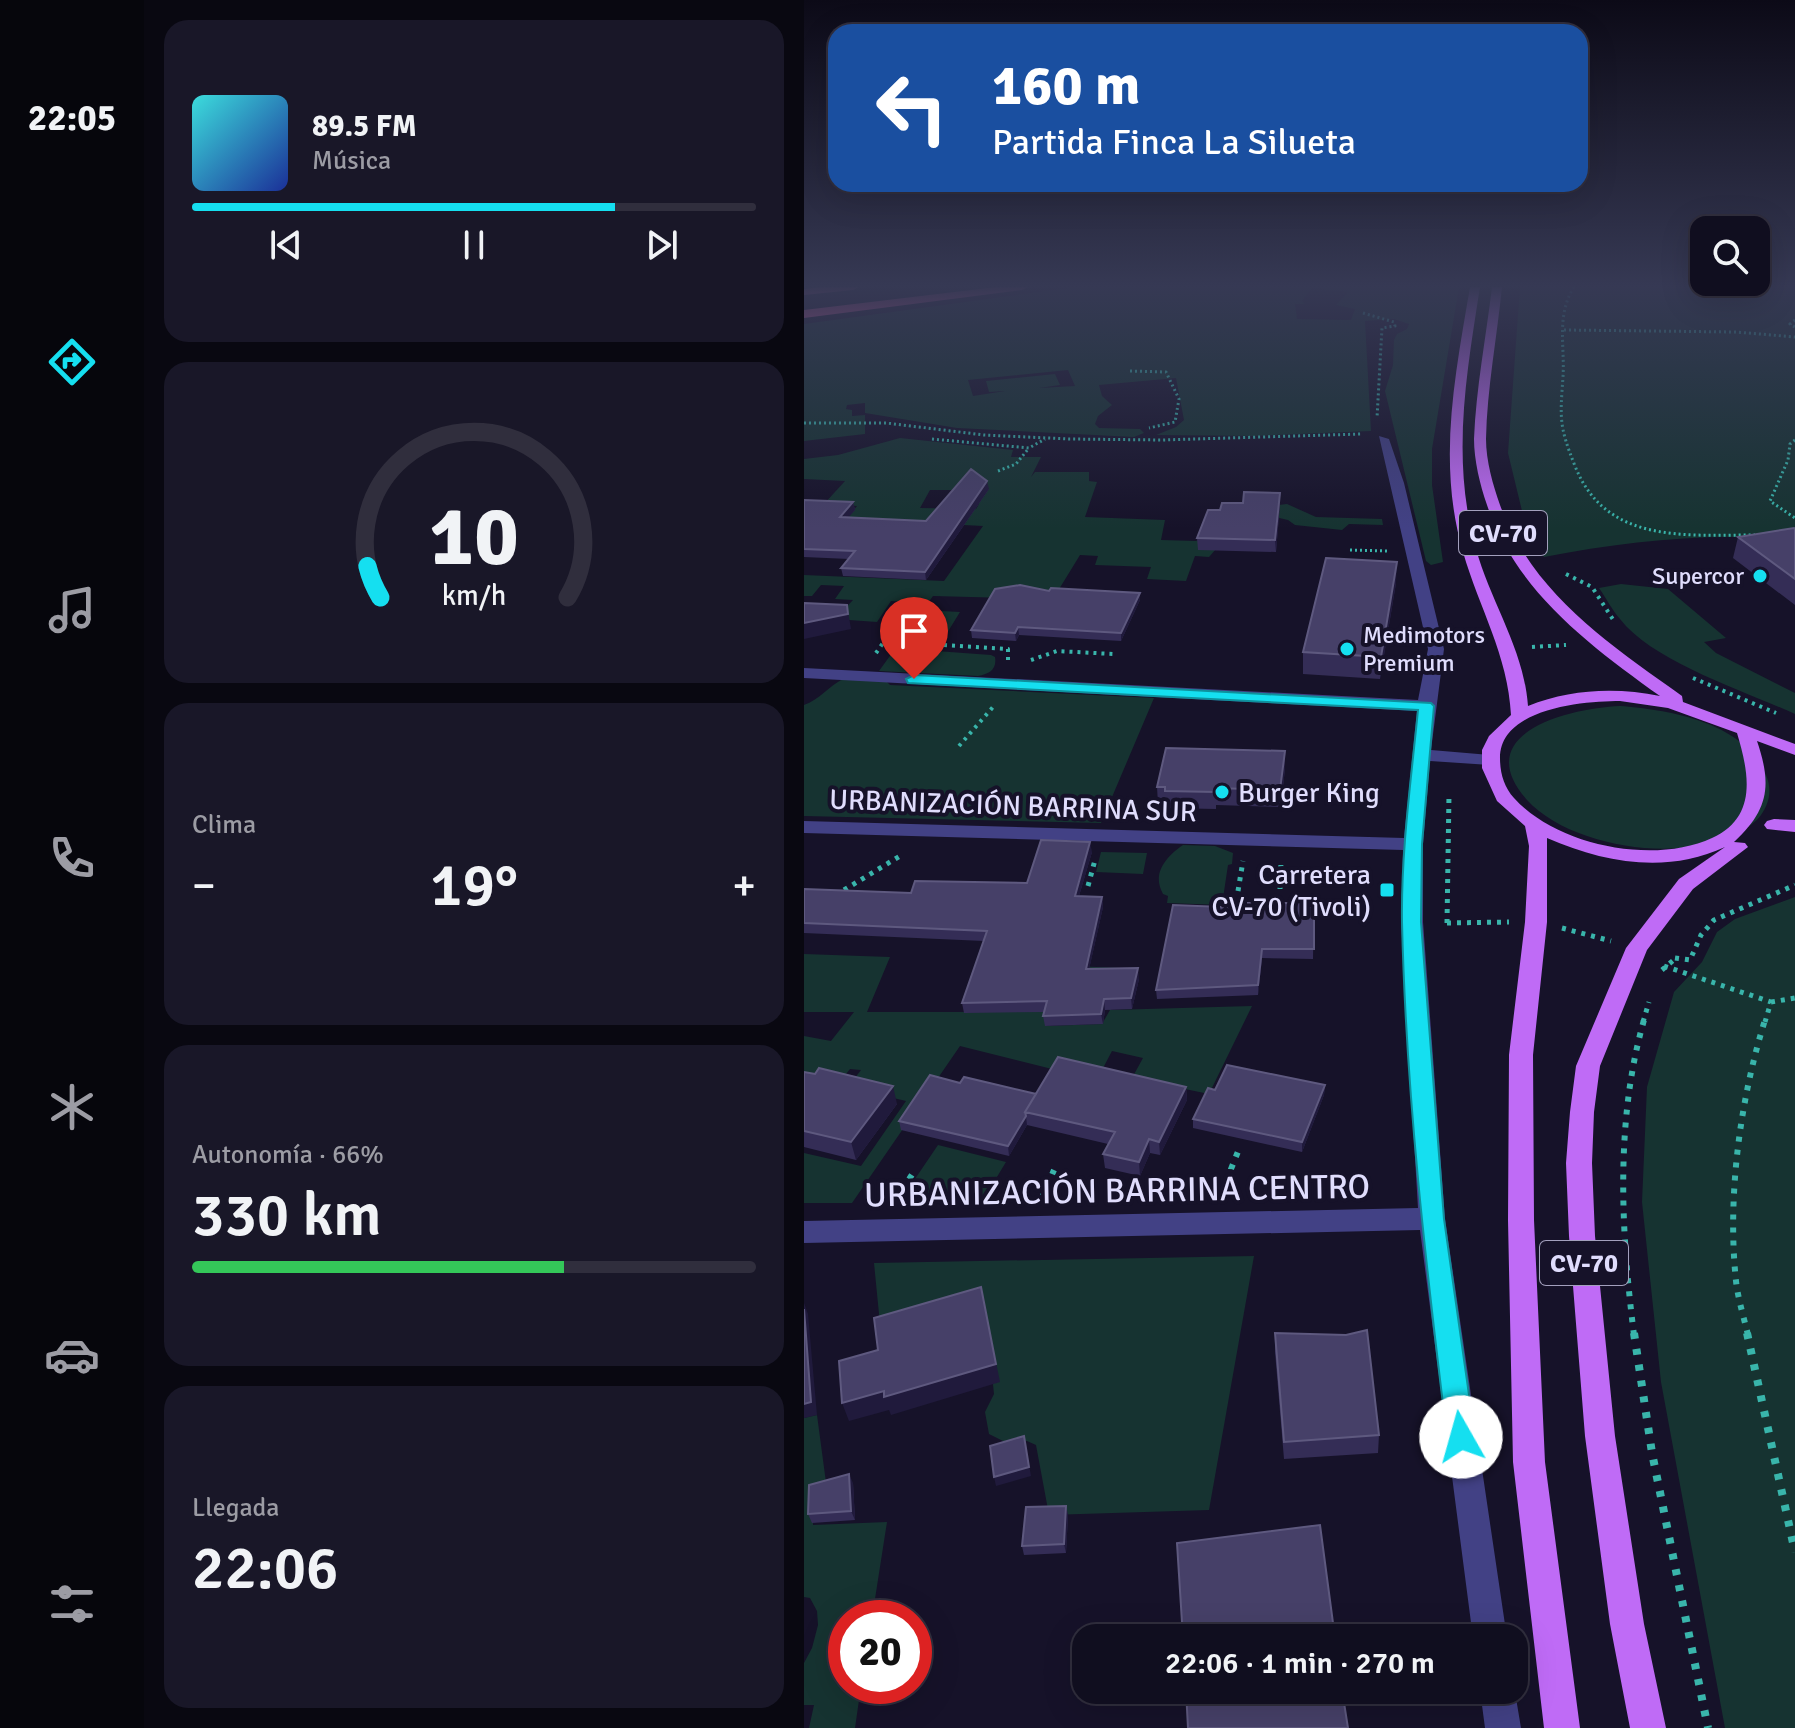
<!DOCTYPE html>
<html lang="es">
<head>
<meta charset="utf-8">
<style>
  :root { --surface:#100e1f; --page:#191728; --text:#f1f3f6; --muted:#9c9ca4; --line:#302e3d; --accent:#15dff0 }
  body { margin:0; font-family:Signika,sans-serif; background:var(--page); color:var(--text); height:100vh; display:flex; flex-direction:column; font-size:30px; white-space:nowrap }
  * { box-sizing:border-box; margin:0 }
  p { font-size:26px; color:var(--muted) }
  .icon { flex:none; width:44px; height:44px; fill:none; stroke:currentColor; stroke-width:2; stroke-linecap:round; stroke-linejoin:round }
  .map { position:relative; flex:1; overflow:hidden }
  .side { display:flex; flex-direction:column; gap:20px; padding:20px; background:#090811; width:660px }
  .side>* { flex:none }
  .hud { position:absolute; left:24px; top:24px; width:760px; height:168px; border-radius:24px; box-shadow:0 8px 32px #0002,0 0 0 2px var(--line); background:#1a4fa0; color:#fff; overflow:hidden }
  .buttons { position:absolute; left:886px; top:216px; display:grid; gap:16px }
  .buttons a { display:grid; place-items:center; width:80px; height:80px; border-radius:16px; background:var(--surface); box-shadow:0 8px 32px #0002,0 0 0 2px var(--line); font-size:40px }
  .speed { position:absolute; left:24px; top:1600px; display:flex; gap:16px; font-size:40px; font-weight:700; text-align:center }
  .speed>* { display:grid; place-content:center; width:104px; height:104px; border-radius:50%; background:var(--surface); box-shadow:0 8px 32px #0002,0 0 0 2px var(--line); line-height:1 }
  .speed .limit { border:12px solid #d22; background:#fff; color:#111 }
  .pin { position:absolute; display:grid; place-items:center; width:68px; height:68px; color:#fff; margin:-82px -34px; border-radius:50% 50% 50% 0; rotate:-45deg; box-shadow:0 0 8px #0007 }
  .pin .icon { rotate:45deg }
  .me { position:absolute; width:88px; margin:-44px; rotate:353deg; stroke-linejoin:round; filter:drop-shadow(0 0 6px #0008) }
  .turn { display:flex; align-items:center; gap:28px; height:168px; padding:0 32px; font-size:36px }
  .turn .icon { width:104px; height:104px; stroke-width:2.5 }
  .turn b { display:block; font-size:56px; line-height:68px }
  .big { font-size:60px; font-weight:600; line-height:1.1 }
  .side .card { flex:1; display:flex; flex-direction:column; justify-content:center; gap:12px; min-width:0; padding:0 28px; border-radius:24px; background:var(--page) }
  .side .dial { align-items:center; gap:0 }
  .dial svg { height:208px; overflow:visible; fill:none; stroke:var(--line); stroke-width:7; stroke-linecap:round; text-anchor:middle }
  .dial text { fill:var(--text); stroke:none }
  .song { display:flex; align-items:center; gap:24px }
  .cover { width:96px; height:96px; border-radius:12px; background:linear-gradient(135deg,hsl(180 70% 55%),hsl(230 70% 35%)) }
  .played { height:8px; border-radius:4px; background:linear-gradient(90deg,var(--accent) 75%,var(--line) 75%) }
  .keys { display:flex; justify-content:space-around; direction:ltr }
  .heat { display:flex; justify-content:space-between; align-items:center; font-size:44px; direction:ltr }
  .charge { height:12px; border-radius:6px; background:linear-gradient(90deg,#34c759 66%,var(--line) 0) }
  .trip { position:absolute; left:268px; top:1624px; width:456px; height:80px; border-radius:24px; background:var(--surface); box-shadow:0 8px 32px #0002,0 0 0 2px var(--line); font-weight:600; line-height:80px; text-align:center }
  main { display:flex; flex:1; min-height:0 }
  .tab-bar { display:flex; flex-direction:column; width:144px; justify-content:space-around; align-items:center; background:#06060c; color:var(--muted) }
  .tab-bar .icon { width:56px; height:56px }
  .tab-bar .on { color:var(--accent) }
  .tab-bar b { font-size:36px; color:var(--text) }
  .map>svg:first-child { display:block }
  .green { fill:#163331; fill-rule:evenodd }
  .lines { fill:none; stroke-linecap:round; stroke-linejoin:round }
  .path-far4 { stroke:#39b5ab; stroke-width:3; stroke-dasharray:2 3; stroke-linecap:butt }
  .path-far3 { stroke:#39b5ab; stroke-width:4; stroke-dasharray:3 5; stroke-linecap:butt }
  .path-far2 { stroke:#39b5ab; stroke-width:5; stroke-dasharray:4 6; stroke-linecap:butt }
  .path-far1 { stroke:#39b5ab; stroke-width:6; stroke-dasharray:5 8; stroke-linecap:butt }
  .path { stroke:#39b5ab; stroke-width:8; stroke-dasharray:6 10; stroke-linecap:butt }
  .minor { fill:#424185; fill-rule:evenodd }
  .major { fill:#bf6bf6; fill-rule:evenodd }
  .highway { fill:#f560ab; fill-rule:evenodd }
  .wall { fill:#342d56 }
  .shaded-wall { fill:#201a3c }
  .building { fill:#464068; stroke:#5e597f; stroke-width:2 }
  .route { fill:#15dff0; stroke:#0e919c; stroke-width:2 }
  .poi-dot { fill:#15dff0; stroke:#161229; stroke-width:3 }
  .labels { text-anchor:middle; stroke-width:8; stroke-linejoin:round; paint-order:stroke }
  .far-poi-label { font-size:24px; fill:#e0ddfd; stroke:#161229; text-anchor:end }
  .shield { fill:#161229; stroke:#a3a0bd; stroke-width:2 }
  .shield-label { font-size:26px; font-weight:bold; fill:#e0ddfd }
  .poi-label { font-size:28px; fill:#e0ddfd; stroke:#161229; text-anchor:start }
  .street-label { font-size:28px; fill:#e0ddfd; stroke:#161229 }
  .near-street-label { font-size:34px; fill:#e0ddfd; stroke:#161229 }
</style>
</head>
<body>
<main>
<nav class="tab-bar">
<b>22:05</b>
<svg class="icon on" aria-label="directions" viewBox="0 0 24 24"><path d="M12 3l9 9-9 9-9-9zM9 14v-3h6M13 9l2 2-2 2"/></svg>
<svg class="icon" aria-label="music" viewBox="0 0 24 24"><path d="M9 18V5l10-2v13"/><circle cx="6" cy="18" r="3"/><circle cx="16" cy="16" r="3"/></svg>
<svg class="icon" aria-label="phone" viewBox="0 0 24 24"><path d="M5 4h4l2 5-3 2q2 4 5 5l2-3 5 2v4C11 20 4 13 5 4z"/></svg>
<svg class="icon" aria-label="climate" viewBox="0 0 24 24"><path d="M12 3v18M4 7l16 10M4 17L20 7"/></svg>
<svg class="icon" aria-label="car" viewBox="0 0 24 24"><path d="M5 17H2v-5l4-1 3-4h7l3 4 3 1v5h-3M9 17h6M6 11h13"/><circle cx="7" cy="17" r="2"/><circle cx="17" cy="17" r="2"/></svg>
<svg class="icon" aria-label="filters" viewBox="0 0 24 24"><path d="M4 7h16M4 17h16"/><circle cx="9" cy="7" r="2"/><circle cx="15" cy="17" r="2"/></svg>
</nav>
<section class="side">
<div class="card">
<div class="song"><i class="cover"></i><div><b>89.5 FM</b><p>Música</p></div></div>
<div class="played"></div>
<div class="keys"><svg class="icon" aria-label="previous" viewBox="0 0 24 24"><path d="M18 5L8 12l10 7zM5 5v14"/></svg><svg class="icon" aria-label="pause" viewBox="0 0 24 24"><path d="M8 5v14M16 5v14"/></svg><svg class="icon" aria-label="next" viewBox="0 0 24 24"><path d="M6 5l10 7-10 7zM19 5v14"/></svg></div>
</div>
<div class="card dial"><svg viewBox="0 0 100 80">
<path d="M14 69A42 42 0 1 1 86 69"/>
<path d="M14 69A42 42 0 0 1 9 57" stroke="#15dff0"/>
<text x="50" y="56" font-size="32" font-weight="700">10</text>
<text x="50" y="72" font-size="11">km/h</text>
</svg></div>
<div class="card"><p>Clima</p>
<div class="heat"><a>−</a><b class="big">19°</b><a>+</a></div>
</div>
<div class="card"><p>Autonomía · 66%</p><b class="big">330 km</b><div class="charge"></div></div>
<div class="card"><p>Llegada</p><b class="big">22:06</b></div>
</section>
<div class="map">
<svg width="991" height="1728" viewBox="0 0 991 1728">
  <rect width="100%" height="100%" fill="#161229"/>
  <path class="green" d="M270,287H655L628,449V485L639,562L627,565L622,561L581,391L589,365L590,340L593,334L603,329L605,324L590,319L561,321L567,431L448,436L352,435L372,427L380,420L372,378L295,385L298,396L308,405L294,416L291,424L295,428L336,429L340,433L330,437L153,428L61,413V403L43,405L42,409L48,410V416L61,415V434L0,441V324ZM508,288L544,292L532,305L551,309L547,320L493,319L491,304H501L498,301ZM264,370L271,386L235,388L256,385L251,374L182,381L185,392L201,391L169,396L164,380Z
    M716,287H991V540C907,532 823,541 740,557L719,515L704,453Z
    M96,438L209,450L207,457H237L227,477L231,472H285V481L293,482L281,517L361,520L357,540L392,541L466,506L483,504L512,517L578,519L579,525L545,524L538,530L491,525L484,520L471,517L412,549L405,557L391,556L382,581L343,579L347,567L291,565L294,556L276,555L249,599L129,596L124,603L87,601L73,622L31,619L49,600L31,599L40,586L17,585L8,596H0V575L140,581L179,526L42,519L53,506L20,504L41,481L0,479V459L34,455ZM126,490H172L165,502L175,504L172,509L116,508Z
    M817,584L864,589L922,638L900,642L912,653L991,693V714C941,691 849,662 816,619C808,610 802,598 795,588Z
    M119,610L156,612L132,651L187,655L191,657C193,669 186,674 174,676L75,671Z
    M39,679L82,681L86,685L350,698L297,823L0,816V705C15,700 25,686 39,679Z
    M816,706C866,710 940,722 962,775C968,789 966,802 957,815C946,830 927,834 910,841C858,860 762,843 723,800C663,732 768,708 816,706Z
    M379,845L411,846L429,853L428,864L424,865L418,905L363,903L364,896L359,894C347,873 363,856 379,845Z
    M297,852L343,853L339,874L292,872Z
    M991,897V1728H921L857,1382L838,1202L843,1087L870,992L898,962L913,932L931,919Z
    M0,954L86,957L63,1012H244L242,1026L298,1024L306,1010L201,963L316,968L307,1010L448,1006L405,1094L328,1078L339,1058L308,1051L298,1070L256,1071L156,1046L48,1203H0V1153L57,1166L102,1101L44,1087L57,1070L46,1069L34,1084L0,1102V1036L27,1041L50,1012H0Z
    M134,1145L202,1162L179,1200L96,1201Z
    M450,1256L405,1510L245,1515L232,1445L223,1441L203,1443L185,1434L181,1412L190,1394L180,1298L76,1324L70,1263Z
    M13,1415L23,1490L9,1495V1525L83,1522L68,1618H42V1686H57L51,1728H5L10,1705H0V1663L8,1648L14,1625L13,1611L6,1598L0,1597V1418Z"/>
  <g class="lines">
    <path class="path-far4" d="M770,287C752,315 761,346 759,377C756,419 755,426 771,466C802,544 880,535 951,535
      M559,313L590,322L591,326L578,328L573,418
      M991,320L986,324L991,327
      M760,330L932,332L991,337
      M326,371L362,372L375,399L371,422L345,428
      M0,423H82L180,435L265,439L358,440L558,434
      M128,439L225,448L241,439
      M991,440L986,444L984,460L966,501L991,518
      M194,471L212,464L225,448
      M546,550L584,551"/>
    <path class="path-far3" d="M762,574L788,587L810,621
      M140,645L204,649V662
      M728,647L762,645
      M72,653L98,616
      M227,660L253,651L309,654
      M889,678L972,713
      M155,746L189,707"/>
    <path class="path-far2" d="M284,886L291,860
      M476,889L477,862
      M40,890L96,856
      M434,891L439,861
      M643,923L645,794
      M643,923L705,922
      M758,928L807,941
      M871,958L886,960L897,935L910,920L991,885
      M860,966L967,1002L961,1022
      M858,970L872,958
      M967,1002L991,998
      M839,1022L845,1002"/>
    <path class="path-far1" d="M426,1195L427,1169L435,1149
      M238,1198L250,1170
      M91,1201L111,1170
      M830,1335C817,1232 811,1121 840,1020
      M944,1335C940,1318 934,1299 932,1281C923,1197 936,1100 961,1020"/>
    <path class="path" d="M830,1333L848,1453L904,1728
      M943,1333L991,1552"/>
    <path class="minor" d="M575,436L585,439L600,483L640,649L627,750L686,755L695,760L686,765L626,761L619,844V922L641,1219L703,1638H669L616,1230L0,1243V1221L614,1208L597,922L599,850L0,833V821L600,838L613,711L0,678V668L614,700L624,649Z
      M710,1686L717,1728H681L676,1690H710Z"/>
    <path class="major" d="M666,287H676C662,376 647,461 672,549C687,603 720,649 724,706C766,689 812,687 856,696C785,645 712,591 683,505C676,485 670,460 670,439C672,389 682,337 688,287H698C693,337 683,389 682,439C682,461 689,485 696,505C728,593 805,644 878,696L879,702L991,744V755L953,741C968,785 965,810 930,842L941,843L944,847L889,889L843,950L796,1066L790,1112L788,1163L791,1236L811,1436L840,1624L862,1728H826L806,1624L781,1436L765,1236L762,1163L766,1112L772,1066L822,948L875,879L921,847C863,874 800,863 743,838V922L729,1055L730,1220L741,1462L776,1728H740L709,1462L704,1220L705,1055L721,922L725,846L721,826L693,801L678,768V750L685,736L707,715C704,655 675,608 659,552C633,463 651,376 666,287ZM816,701L864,708L933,733C945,773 954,817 908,838C850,865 753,846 710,798C700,787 696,773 696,758C696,708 780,701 816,701Z
      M970,819L991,820V832L963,829L960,825L963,821Z"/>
    <path class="highway" d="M18,287H55L49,290L0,295V289Z
      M192,287H224L218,290L0,318V310Z"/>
  </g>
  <path class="wall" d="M185,489L122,580L39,576L37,568L45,559L0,557V500L49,502L51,510L44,517L122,521Z
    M476,504L472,552L394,550L393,538L416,510Z
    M991,529V605L929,558L934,537Z
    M592,583L576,679L499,674V652Z
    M245,591L336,593V600L317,641L215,635L212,641L168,638L167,630Z
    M481,768L477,807L412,805V809L362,808V804H354L353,787Z
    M288,852L275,896L298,897L299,907L285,969L335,979L328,1009L301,1010L299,1024L241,1026L239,1016L240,1012L160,1013L158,1003L180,941L0,933V889L107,893L223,883Z
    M510,903L509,959L458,958L454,995L353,999L352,990L444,908Z
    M0,1072L93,1104L52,1160L0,1147Z
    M156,1083L232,1094L382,1087L383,1100L356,1155L346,1153L336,1176L301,1168L299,1154L304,1144L223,1125L205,1156L97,1130L95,1121Z
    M521,1085L520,1095L498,1152L389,1128V1119L411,1090Z
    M471,1333L542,1335L575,1435L574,1453L480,1459L471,1352Z
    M49,1483L51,1520L8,1523L4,1514Z
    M262,1506L264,1515L262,1553L220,1555L218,1546Z"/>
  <path class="shaded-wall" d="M183,481L185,489L122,580L121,572Z
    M476,493V504L472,552L471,540Z
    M49,502L51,510L38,525L36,517Z
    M593,562L592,583L576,679L577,657Z
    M336,593V600L317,641V633Z
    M43,605L47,629L0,639V623Z
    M214,627L215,635L212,641L211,633Z
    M481,751V768L477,807L476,790Z
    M286,842L288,852L272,906L271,896Z
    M298,897L299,907L283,979L282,969Z
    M458,949V958L454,995V985Z
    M334,968L335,979L328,1009L327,998Z
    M300,999L301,1010L299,1024L297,1014Z
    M521,1085L520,1095L498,1152V1142Z
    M89,1086L93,1104L52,1160L47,1142Z
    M382,1087L383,1100L356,1155L355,1142Z
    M222,1116L223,1125L205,1156L204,1146Z
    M345,1139L346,1153L336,1176L335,1162Z
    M177,1287L196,1382L87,1415L85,1410L45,1421L38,1403L80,1391Z
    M0,1303L4,1314L13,1415L0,1418Z
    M220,1436L227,1476L192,1486L190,1477Z
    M45,1474L49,1483L51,1520L47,1511Z
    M262,1506L264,1515L262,1553L260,1544Z"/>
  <path class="building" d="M167,469L183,481L121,572L37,568L51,551L0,549V500L49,502L36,517L122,521Z
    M440,492L476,493L471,540L393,538L404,510H416L418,503H439Z
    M990,528L991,529V579L934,537Z
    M522,558L593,562L577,657L499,652Z
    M216,585L245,591L247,588L336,593L317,633L214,627L211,633L167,630L191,589Z
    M0,603L43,605L44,614L0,623Z
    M362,748L481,751L476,790L411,788V792L361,791V787H353Z
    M237,840L286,842L271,896L298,897L282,969L334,968L327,998L300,999L297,1014L239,1016L243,1001L158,1003L183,931L0,923V889L107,893L111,881L223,883Z
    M444,903H510V949H458L454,985L352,990L369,905L444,908Z
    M254,1057L382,1087L355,1142L345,1139L335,1162L299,1154L311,1132L221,1112Z
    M423,1065L521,1085L498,1142L389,1119L404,1088L411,1090Z
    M15,1068L89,1086L47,1142L0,1131V1072L11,1074Z
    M126,1075L156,1083L160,1077L232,1094L221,1112L222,1116L204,1146L95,1121Z
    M177,1287L192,1364L80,1397V1391L38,1403L35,1361L74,1350L70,1318Z
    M0,1309L7,1402L0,1404Z
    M563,1330L575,1435L480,1442L471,1333L542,1335Z
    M220,1436L225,1467L190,1477L186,1446Z
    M45,1474L47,1511L4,1514L5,1485Z
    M262,1506L260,1544L218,1546L222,1507Z
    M516,1525L531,1638H379L373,1543Z
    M382,1690H538L544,1728H384Z"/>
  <linearGradient id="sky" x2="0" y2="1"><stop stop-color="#0c0a17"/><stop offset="0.54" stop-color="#363954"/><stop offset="1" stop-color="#363954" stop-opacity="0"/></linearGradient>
  <rect width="991" height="529" fill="url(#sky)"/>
  <path class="route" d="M110,675L627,703L630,706L618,844L617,922L640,1219L671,1437L667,1447L657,1450L647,1447L643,1437C622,1266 602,1095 598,922C597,851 607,781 614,710L104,683L102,679Z"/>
  <g class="poi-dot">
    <circle cx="956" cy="576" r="8"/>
    <circle cx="543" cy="649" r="8"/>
    <circle cx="418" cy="792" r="8"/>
    <rect x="575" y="882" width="16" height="16" rx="4"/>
  </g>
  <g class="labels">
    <g class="far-poi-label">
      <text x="940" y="584">Supercor</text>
      <text x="559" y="643" text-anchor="start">Medimotors<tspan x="559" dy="28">Premium</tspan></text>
    </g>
    <g class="shield">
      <rect x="655" y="511" width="88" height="44" rx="6"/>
      <rect x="736" y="1241" width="88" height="44" rx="6"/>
    </g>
    <g class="shield-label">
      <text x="699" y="542">CV-70</text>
      <text x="780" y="1272">CV-70</text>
    </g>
    <g class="poi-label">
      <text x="434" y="802">Burger King</text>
      <text x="567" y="884" text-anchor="end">Carretera<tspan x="567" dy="32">CV-70 (Tivoli)</tspan></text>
    </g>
    <g class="street-label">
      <text transform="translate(209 805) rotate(2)" y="10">URBANIZACIÓN BARRINA SUR</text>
    </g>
    <g class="near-street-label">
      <text transform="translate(313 1190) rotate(-1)" y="12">URBANIZACIÓN BARRINA CENTRO</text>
    </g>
  </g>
</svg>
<div class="buttons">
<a><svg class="icon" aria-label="search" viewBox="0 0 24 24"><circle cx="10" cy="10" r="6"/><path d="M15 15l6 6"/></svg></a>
</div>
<div class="speed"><div class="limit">20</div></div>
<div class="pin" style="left:110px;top:679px;background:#d93025"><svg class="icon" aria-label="arrive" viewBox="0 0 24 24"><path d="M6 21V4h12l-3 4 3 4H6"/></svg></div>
<svg class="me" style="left:657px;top:1437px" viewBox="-20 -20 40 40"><circle r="19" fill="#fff"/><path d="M0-13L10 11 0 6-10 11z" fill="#15dff0"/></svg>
<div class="trip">22:06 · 1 min · 270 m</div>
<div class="hud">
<div class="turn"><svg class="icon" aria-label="left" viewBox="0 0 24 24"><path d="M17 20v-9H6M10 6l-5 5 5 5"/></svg><div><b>160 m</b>Partida Finca La Silueta</div></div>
</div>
</div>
</main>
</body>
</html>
